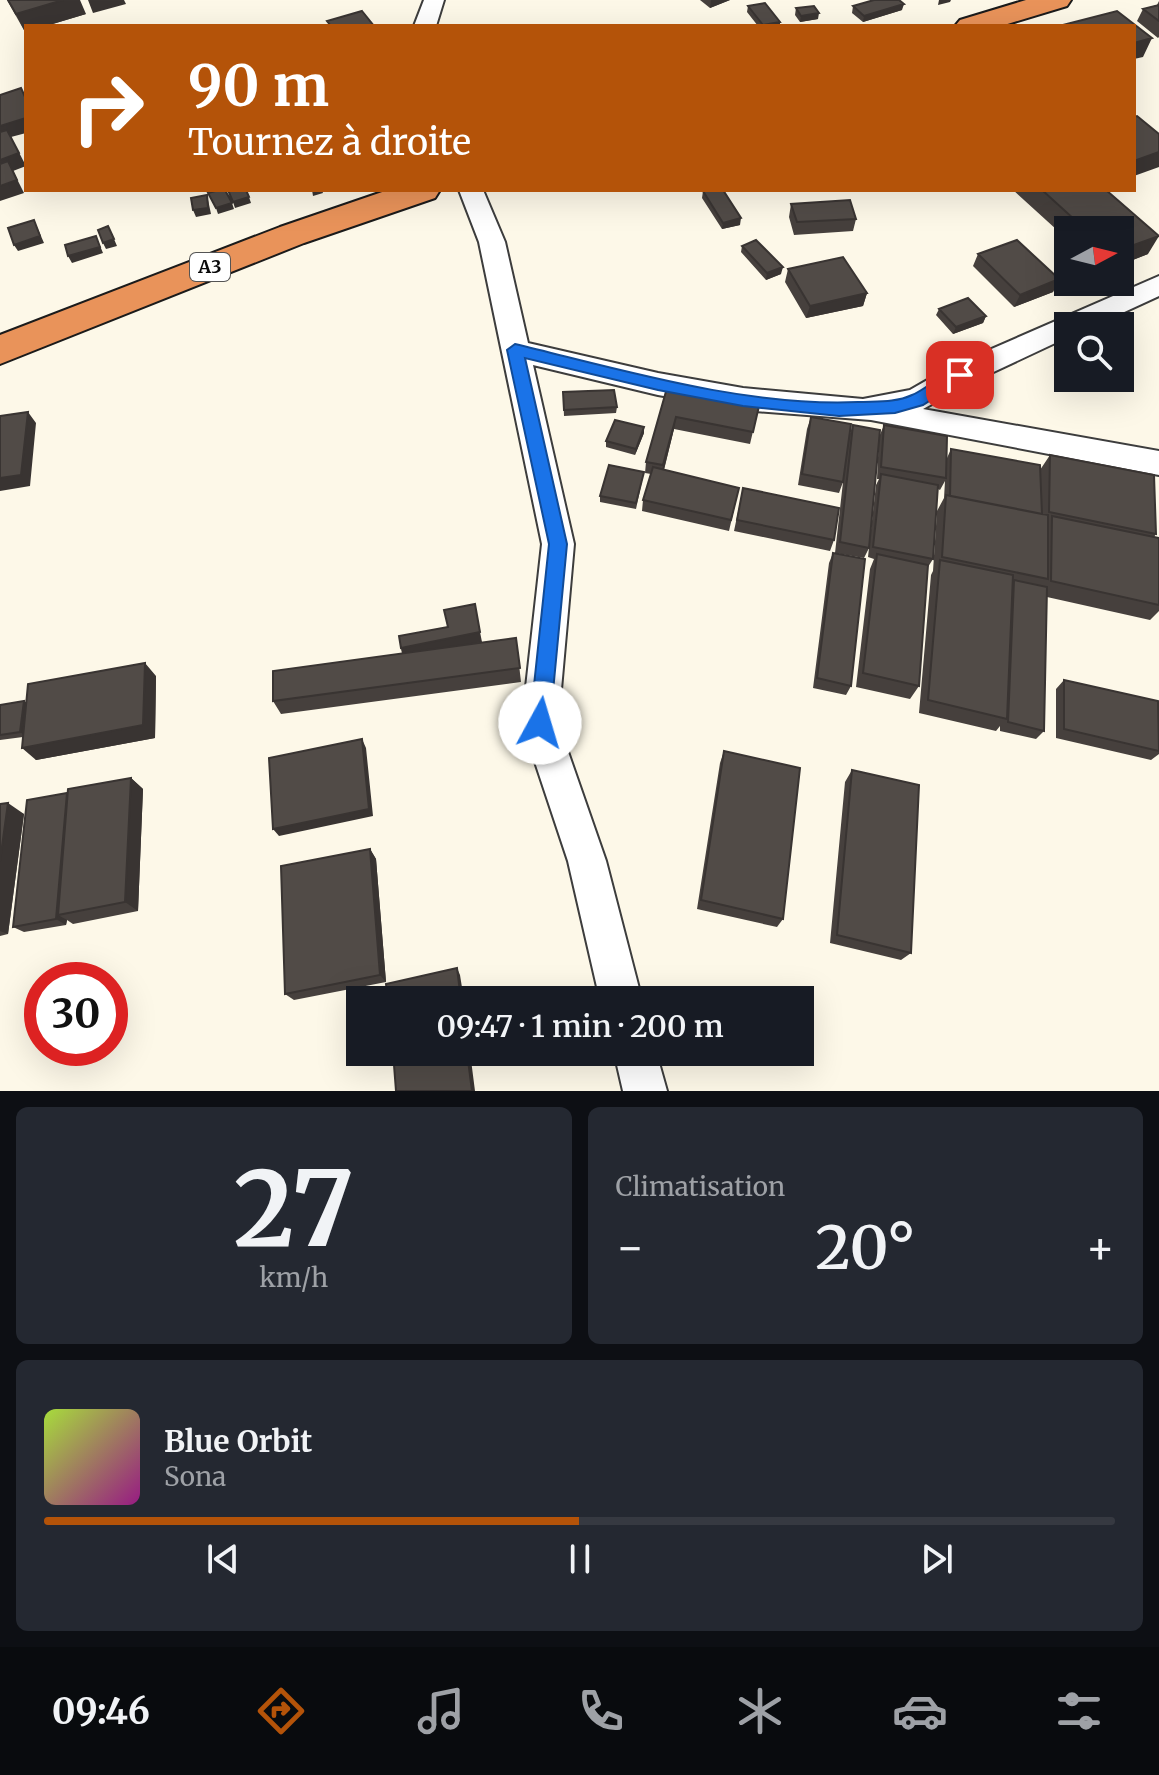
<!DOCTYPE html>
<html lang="fr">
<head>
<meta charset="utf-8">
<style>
  :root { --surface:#171b24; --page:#242831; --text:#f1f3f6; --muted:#9ea1a6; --line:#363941; --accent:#b45309 }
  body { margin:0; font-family:Merriweather,serif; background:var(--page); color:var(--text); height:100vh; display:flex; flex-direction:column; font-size:30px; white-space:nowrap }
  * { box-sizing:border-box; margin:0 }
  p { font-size:26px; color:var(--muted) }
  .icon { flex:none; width:44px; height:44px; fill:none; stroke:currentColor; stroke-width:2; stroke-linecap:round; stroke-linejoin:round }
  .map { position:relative; height:1091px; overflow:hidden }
  .drawer { display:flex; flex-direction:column; gap:16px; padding:16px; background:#0d0f14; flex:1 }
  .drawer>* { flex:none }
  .guide { position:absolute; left:24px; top:24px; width:1112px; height:168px; border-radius:0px; box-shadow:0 8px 32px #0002; background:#b45309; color:#fff; overflow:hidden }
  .needle { width:52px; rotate:83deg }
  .controls { position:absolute; left:1054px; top:216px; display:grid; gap:16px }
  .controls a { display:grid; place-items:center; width:80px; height:80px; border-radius:0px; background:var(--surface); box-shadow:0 8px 32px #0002; font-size:40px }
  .speed { position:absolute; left:24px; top:962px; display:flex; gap:16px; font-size:40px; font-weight:700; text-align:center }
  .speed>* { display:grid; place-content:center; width:104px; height:104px; border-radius:50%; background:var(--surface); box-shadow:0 8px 32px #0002; line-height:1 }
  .speed .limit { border:12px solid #d22; background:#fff; color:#111 }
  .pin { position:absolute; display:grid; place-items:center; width:68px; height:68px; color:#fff; margin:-34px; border-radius:16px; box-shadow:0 4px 12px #0006 }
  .me { position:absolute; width:88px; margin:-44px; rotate:6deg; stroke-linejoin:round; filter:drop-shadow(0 0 6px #0008) }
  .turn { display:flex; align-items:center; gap:28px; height:168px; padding:0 32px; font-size:36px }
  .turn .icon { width:104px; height:104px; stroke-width:2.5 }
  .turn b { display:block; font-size:56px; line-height:68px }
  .big { font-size:60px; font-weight:600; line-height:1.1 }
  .drawer .card { flex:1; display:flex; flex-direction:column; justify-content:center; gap:12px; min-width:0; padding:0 28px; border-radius:12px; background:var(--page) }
  .drawer .dial { align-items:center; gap:0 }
  .dial b { font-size:104px; line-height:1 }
  .song { display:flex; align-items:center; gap:24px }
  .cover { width:96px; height:96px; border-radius:12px; background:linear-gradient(135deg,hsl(80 70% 55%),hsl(310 70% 35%)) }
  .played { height:8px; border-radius:4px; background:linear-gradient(90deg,var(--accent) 50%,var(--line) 50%) }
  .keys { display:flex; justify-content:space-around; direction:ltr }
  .heat { display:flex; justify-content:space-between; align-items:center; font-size:44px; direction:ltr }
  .drawer .tiles { flex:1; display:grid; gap:16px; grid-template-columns:1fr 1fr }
  .card:last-child { grid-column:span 2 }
  .trip { position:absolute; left:346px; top:986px; width:468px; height:80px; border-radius:0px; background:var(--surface); box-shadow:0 8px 32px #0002; font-weight:600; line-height:80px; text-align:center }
  .tab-bar { display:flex; height:128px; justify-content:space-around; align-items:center; background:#090b0e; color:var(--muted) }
  .tab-bar .icon { width:56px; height:56px }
  .tab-bar .selected { color:var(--accent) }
  .tab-bar b { font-size:36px; color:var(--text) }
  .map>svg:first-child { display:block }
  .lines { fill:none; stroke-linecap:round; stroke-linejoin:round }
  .minor-casing { stroke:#3d3d3d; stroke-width:4 }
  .highway-casing { stroke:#1b1b1b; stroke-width:4 }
  .minor { fill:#fff; fill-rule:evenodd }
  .highway { fill:#e9935a; fill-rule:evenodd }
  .wall { fill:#46403d }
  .shaded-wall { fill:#393432 }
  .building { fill:#514b47; stroke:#393432; stroke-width:2 }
  .route { fill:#1a73e8; stroke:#114b97; stroke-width:2 }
  .labels { text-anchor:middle; stroke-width:8; stroke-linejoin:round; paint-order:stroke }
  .shield { fill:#fff; stroke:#545454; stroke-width:2 }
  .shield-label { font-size:18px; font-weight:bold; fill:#0a0a0a }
</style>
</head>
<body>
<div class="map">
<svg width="1159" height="1091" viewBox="0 0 1159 1091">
  <rect width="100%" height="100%" fill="#fdf8e8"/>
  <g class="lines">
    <g class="minor-casing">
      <path id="minor" d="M424,0H444L436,26H414Z
        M459,190H483L505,242L528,343L658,373L743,388L863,399L910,390L950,367L1159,276V296L1094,326H1068V337L970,383L923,409L1159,451V475L871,420L743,410L658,395L533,365L574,544L558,723L606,861L642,1000H600L568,861L522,723L542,544L479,242Z
        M614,1052H656L667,1091H623Z"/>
    </g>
    <g class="highway-casing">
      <path id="highway" d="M1026,0H1071L1067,6L1001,26H955L960,20Z
        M388,190H440L435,198L304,243L0,364V335L280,227Z"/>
    </g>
    <use href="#minor" class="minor"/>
    <use href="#highway" class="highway"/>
  </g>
  <path class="wall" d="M7,0H8L86,14L46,26H26V32H25Z
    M700,0H730L710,8Z
    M1159,1V37L1158,38L1137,21L1143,9L1157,5Z
    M748,6L780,22V26H758L747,12Z
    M853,6L902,10L863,22L852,13Z
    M796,8L818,19L800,22L795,15Z
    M1013,190H1106L1148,254L1120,265V230H1068V240Z
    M703,191L740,225L722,229L702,198Z
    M791,204L856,219L853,231L794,235L789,217Z
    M742,246L781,274L766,280L741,252Z
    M978,254L1059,279L1053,292L1014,307L973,266Z
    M788,269L867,293L863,306L806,318L785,282Z
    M939,309L986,316L983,323L953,334L936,315Z
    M667,388L759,406L750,444L674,429L664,470L739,488L729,531L642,511L643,500L651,474L645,473L646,462Z
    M563,392L617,407L616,413L564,416Z
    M811,417L850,433L853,425L869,548L864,558L835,553L843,482L839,493L798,485L807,429Z
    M884,425L947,458L951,449L1040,470L1050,455L1156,534L1154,537L1159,538V611L1150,620L1047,597L1044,731L1036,739L1000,731V726L996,731L919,713L931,575L933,571L937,511L944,498L945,481L940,490L938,489L933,559L928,567L919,686L910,699L856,687L870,569L874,559L868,557L876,485L879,479H877L879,437Z
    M644,433L635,455L606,447V441Z
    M644,472L636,509L600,502V496Z
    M743,488L834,540L830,551L734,531Z
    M833,553L851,686L846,695L813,688L829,563Z
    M516,638L521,682L281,714L273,701L402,654L401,648L482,642L466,645Z
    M156,676L155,738L36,760L23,737L0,740V705L24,701L26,702Z
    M1064,680L1159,714V754L1151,760L1056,738V689Z
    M724,751L783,919L777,927L697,909L720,763Z
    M852,770L911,953L901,960L830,943L845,782Z
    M131,778L143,789L138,911L73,924L67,920L66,925L24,932L13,927Z
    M0,804L24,814L8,934L0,936Z
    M370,849L376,859L386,982L294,1000L285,994Z"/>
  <path class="shaded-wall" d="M63,0H80L86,14L46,26H26V32H25L16,14Z
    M88,0H124L126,4L93,13Z
    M711,0H730L710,8Z
    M939,0H951L950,2L938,5Z
    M904,4L902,10L863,22L864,16Z
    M819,13L818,19L800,22L801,16Z
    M780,22V26H763V25Z
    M1152,38L1143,57L1134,59V43Z
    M26,118V133L11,137L26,166L13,171L24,193L0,201V126Z
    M1159,152V167L1134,176V161Z
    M312,190H322L323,193L313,196Z
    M207,195L211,214L196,217L193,210Z
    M249,197L251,203L235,208L233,202Z
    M232,203L234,209L218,214L216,208Z
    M741,218L740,225L722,229L723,223Z
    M34,220L44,243L18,251L14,245Z
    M96,236L103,253L72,263L68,256Z
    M1159,236L1148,254L1120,265V250Z
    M114,239L117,246L106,249L103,243Z
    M783,267L781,274L766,280L767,273Z
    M1059,279L1053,292L1014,307L1020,295Z
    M867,293L863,306L806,318L810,306Z
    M986,316L983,323L953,334L956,327Z
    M28,412L36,423L30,486L0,491V478Z
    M676,417L674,429L662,477L663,465Z
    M644,427V433L635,455L636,449Z
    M480,632L482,642L404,658L401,648Z
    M145,663L156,676L155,738L36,760L22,748Z
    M24,701L29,705L25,736L20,732Z
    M362,739L366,748L373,816L279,836L273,829Z
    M131,778L143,789L138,911L125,902Z
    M67,793L58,915L67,920L66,925L56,919Z
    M8,803L24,814L8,934L0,931V861Z
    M370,849L376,859L386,982L380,975Z
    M457,968L460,975L464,1000H461Z
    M467,1052H470L475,1091H472Z"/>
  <path class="building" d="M8,0H63L16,14Z
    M874,0H899L904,4L864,16L853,6Z
    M765,3L780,22L763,25L748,6Z
    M1159,5V21L1143,9Z
    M814,6L819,13L801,16L796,8Z
    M362,11L374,26H331L327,21Z
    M1117,11L1152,38L1134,43V26H1059Z
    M21,88L26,99V118L0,126V95Z
    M1137,116L1159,134V152L1134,161V117Z
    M7,130L19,153L0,160V132Z
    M8,161L17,180L0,186V164Z
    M219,190H225L232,203L216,208L208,193Z
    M228,190H246L249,197L233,202Z
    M708,190H723L741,218L723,223L703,191Z
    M1042,190H1106L1159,236L1120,250V230H1086Z
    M207,195L208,208L193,210L191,198Z
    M850,200L856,219L797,222L791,204Z
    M34,220L40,236L14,245L8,228Z
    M108,226L114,239L103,243L98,230Z
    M96,236L100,247L68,256L65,245Z
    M756,240L783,267L767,273L742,246Z
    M1017,240L1059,279L1020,295L978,254Z
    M843,257L867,293L810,306L788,269Z
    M968,298L986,316L956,327L939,309Z
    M667,388L759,406L753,432L676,417L663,465L646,462Z
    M614,390L617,407L564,410L563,392Z
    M28,412L21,475L0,478V416Z
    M811,417L851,424L843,482L802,474Z
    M615,420L644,427L636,449L606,441Z
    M853,425L880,430L869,548L840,542Z
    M884,425L947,436L946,478L881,467Z
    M951,449L1040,465L1042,514L950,496Z
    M1050,455L1154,475L1156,534L1049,512Z
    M609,465L644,472L636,503L600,496Z
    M653,467L739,488L731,520L643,500Z
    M881,474L938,485L933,559L873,547Z
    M743,488L839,508L834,540L737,520Z
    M946,495L1048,515V579L942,557Z
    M1052,516L1159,538V605L1051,581Z
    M833,553L865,559L851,686L817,678Z
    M877,554L928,565L919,686L863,673Z
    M940,560L1013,575L1007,719L928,700Z
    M1014,580L1047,587L1044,731L1008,722Z
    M475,604L480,632L401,648L399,636L448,627L444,610Z
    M516,638L520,668L273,701V671Z
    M145,663L143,725L22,748L28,684Z
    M1064,680L1158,701L1159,751L1064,729Z
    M24,701L20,732L0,735V705Z
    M362,739L369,809L273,829L269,758Z
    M724,751L800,768L783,919L701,900Z
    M852,770L919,785L911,953L837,935Z
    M131,778L125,902L58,915L68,789Z
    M67,793L56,919L13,927L27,800Z
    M8,803L0,861V804Z
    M370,849L380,975L285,994L281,866Z
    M457,968L461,1000H388L386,984Z
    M393,1052H467L472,1091H396Z"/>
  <path class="route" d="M515,344C623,370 746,407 858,402C876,401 895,403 912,395C928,389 949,365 966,371L969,375L923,405L895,413L839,416L743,406L658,390L525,358L567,544L550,723L547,730L540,733L533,730L530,723L549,544L507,350Z"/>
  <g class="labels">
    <rect class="shield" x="190" y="253" width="40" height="28" rx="6"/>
    <g class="shield-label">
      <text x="210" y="273">A3</text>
    </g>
  </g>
</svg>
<div class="controls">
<a><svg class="needle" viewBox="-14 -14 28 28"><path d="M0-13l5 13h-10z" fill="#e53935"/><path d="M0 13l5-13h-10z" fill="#9ea1a6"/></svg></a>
<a><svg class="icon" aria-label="search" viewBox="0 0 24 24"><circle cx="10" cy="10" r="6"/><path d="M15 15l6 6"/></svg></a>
</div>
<div class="speed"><div class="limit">30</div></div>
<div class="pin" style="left:960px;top:375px;background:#d93025"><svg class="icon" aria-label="arrive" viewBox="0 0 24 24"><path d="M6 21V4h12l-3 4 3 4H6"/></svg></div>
<svg class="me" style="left:540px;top:723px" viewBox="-20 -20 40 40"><circle r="19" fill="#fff"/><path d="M0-13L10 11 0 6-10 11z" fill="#1a73e8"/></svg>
<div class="trip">09:47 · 1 min · 200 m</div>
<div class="guide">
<div class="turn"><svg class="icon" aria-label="right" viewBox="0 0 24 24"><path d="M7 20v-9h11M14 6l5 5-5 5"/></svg><div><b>90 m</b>Tournez à droite</div></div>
</div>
</div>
<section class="drawer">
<div class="tiles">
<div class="card dial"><b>27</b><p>km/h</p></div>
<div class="card"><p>Climatisation</p>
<div class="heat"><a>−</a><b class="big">20°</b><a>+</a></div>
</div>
<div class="card">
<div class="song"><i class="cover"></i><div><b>Blue Orbit</b><p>Sona</p></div></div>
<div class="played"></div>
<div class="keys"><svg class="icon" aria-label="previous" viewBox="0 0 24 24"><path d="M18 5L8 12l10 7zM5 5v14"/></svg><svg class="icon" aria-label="pause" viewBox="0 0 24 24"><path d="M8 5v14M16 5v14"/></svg><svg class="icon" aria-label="next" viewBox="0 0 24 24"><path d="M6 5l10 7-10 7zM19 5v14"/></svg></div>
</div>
</div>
</section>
<nav class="tab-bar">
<b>09:46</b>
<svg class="icon selected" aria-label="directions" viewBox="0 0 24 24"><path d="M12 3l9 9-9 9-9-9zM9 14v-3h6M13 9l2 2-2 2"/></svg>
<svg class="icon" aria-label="music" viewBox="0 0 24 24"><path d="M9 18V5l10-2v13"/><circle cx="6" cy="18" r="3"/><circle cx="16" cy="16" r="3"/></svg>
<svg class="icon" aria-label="phone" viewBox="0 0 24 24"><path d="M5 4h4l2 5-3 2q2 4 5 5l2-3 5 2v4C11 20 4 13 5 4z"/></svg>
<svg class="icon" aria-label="climate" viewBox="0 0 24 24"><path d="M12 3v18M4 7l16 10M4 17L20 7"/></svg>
<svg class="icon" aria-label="car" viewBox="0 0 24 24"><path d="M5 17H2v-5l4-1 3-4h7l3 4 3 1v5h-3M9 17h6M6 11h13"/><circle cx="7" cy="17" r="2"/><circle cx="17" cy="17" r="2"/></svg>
<svg class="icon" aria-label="filters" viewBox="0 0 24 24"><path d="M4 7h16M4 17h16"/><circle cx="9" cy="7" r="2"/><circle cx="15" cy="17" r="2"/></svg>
</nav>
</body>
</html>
